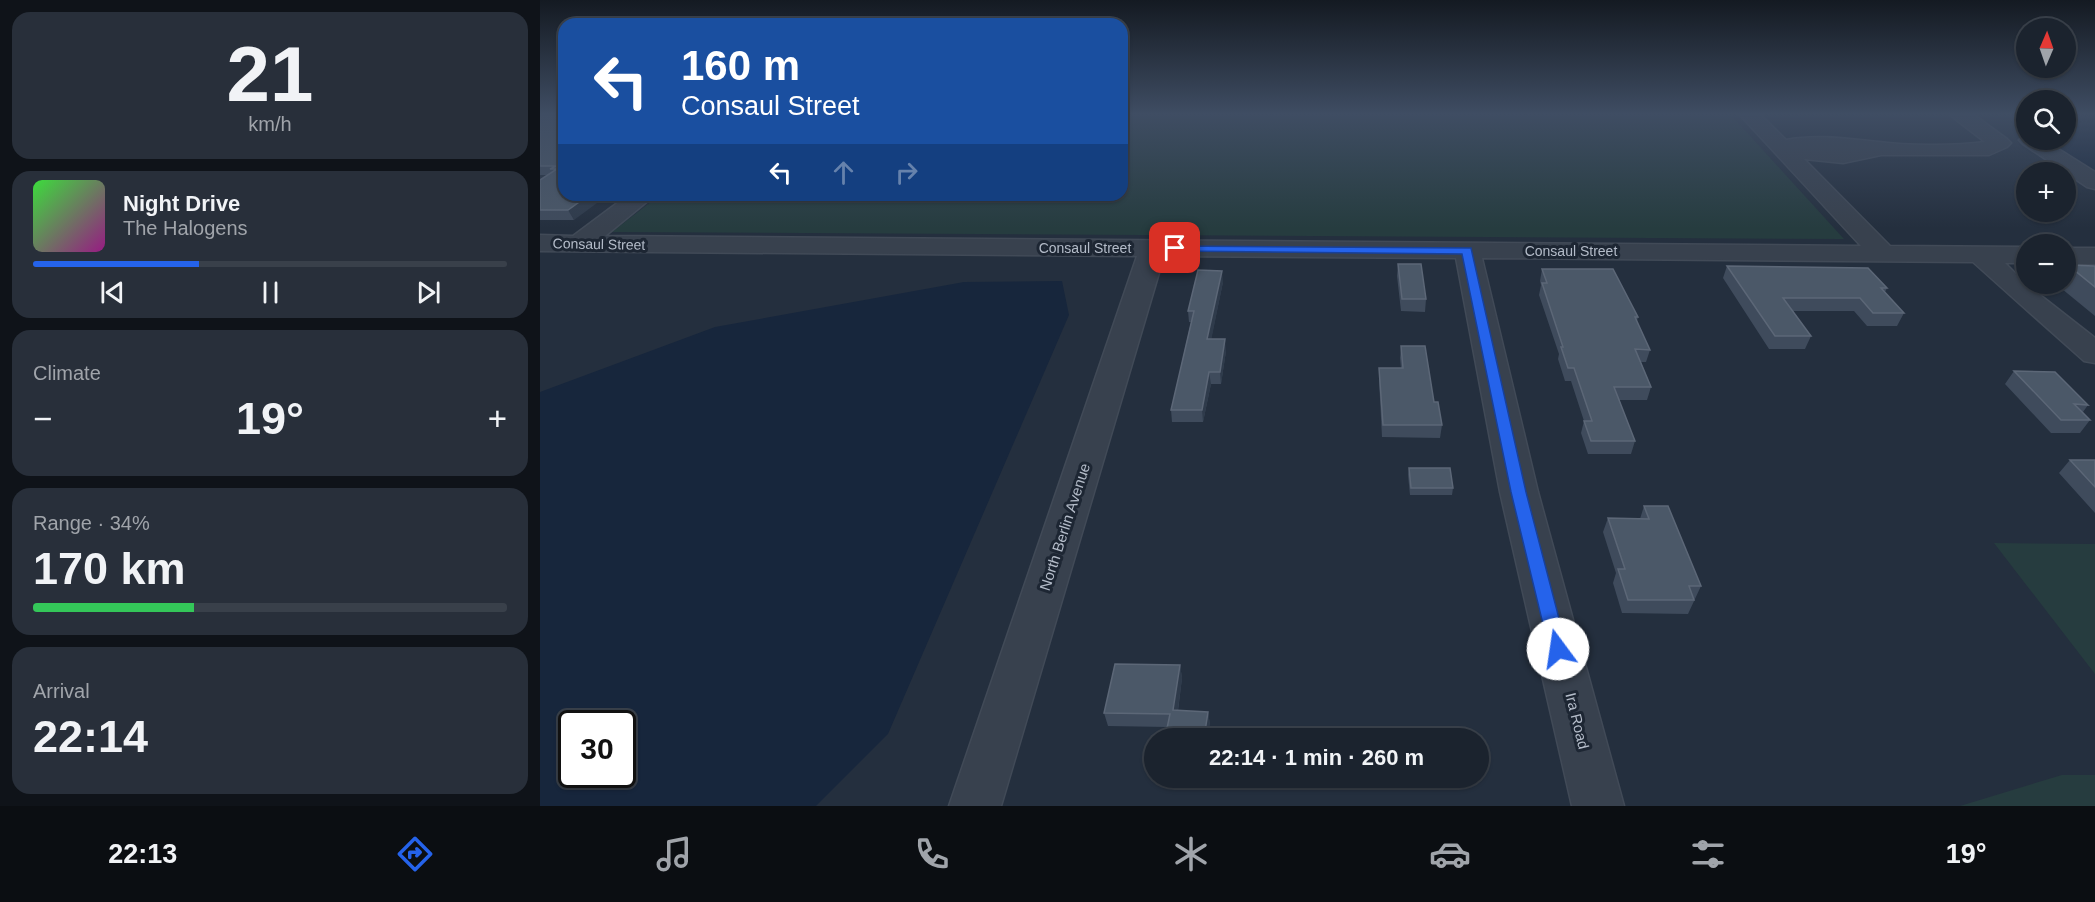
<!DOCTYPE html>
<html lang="en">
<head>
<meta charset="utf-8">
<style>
  :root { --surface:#1b232e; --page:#282f3a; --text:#f1f3f6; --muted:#a0a4aa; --line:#39404a; --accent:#2563eb }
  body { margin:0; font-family:Helvetica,sans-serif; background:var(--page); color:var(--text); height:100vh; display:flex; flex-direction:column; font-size:22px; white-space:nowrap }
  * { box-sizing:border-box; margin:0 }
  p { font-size:20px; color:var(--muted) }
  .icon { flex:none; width:33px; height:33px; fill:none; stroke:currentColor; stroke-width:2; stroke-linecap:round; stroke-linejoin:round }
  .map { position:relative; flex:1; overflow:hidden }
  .sheet { display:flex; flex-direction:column; gap:12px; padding:12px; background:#0f1319; width:540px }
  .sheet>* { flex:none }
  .hud { position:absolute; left:18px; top:18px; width:570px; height:183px; border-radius:18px; box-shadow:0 2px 4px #0004,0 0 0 2px var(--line); background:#1a4fa0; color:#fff; overflow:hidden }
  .needle { width:39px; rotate:2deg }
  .tools { position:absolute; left:1476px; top:18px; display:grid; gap:12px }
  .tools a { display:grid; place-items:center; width:60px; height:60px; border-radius:50%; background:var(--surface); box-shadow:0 2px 4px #0004,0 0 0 2px var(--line); font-size:30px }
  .speed { position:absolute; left:18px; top:710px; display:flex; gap:12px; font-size:30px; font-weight:700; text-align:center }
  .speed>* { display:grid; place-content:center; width:78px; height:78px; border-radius:50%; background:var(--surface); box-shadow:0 2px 4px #0004,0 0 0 2px var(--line); line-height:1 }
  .speed .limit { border:3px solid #111; border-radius:9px; background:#fff; color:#111 }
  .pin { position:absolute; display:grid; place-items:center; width:51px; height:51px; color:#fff; margin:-26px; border-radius:12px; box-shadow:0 3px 9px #0006 }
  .me { position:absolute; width:66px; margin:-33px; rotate:346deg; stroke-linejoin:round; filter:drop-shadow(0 0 4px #0008) }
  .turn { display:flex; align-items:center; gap:21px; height:126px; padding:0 24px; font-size:27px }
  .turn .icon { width:78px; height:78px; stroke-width:2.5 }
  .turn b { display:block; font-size:42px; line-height:51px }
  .lanes { display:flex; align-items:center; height:57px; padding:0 24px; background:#0003; justify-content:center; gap:30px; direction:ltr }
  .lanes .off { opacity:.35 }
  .big { font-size:45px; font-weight:700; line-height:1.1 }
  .sheet .card { flex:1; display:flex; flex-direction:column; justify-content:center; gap:9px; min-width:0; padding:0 21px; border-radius:18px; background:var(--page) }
  .sheet .dial { align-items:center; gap:0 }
  .dial b { font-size:78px; line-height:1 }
  .song { display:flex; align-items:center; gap:18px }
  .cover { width:72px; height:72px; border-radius:9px; background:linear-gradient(135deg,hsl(120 70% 55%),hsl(310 70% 35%)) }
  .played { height:6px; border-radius:3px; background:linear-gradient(90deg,var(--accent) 35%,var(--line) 35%) }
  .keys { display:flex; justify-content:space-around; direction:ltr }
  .heat { display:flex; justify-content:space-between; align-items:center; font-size:33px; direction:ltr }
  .charge { height:9px; border-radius:4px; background:linear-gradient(90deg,#34c759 34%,var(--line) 0) }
  .trip { position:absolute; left:604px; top:728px; width:345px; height:60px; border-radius:30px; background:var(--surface); box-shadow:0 2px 4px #0004,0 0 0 2px var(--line); font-weight:700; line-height:60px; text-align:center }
  .menu { display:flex; height:96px; justify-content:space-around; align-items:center; background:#0b0e12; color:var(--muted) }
  .menu .icon { width:42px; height:42px }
  .menu .current { color:var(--accent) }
  .menu b { font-size:27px; color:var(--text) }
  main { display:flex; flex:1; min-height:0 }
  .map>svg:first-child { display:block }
  .green { fill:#263c3f }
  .water { fill:#17263c; fill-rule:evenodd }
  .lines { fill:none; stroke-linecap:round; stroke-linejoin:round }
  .minor-casing { stroke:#414a57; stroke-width:3 }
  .minor { fill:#38414e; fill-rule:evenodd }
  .wall { fill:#3f4b5c }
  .shaded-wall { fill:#2f3b4b }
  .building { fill:#4b5868; stroke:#5c6777; stroke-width:1.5 }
  .route { fill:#2563eb; stroke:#184099; stroke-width:1.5 }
  .labels { text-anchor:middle; stroke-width:6; stroke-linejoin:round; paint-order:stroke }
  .far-street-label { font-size:14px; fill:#b4bcc9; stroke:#1d2633 }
  .street-label { font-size:15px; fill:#b4bcc9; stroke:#1d2633 }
</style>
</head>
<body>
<main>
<section class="sheet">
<div class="card dial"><b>21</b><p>km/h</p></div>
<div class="card">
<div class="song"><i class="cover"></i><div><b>Night Drive</b><p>The Halogens</p></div></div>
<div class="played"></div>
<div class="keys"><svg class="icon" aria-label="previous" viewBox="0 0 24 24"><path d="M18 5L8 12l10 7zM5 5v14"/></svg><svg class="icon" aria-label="pause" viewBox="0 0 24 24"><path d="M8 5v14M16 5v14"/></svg><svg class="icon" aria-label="next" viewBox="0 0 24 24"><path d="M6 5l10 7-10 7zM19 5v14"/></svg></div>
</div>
<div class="card"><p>Climate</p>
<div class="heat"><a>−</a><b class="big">19°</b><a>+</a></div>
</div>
<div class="card"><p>Range · 34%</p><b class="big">170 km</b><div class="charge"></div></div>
<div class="card"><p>Arrival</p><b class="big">22:14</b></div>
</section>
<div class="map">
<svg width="1555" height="806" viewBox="0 0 1555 806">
  <rect width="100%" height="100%" fill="#242f3e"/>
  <path class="green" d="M582,115H1191L1304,239L72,232L120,195H582Z
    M1454,543L1555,544V674Z
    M1522,775H1555V806H1420Z"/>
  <path class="water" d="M1526,115H1555V176L1500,140H1526Z
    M522,281L529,315L348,734L276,806H0V392L175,327L424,282ZM32,723H82V774H32Z"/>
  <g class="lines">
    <g class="minor-casing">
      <path id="minor" d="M1200,115H1221L1246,140C1277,134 1308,139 1339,142C1368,146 1416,146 1445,142L1410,115H1434L1467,139L1471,143L1467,147L1449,155H1341L1303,163L1264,159L1350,246L1486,247V263H1465L1486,284L1555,338V363L1544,361L1433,262L942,258L998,492L1084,806H1032L960,492L916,258L624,256L461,806H409L597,256L0,251V235L33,236L88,195H115L65,236L1321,246Z
        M1486,135V140H1504L1555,172V189L1547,187L1483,144L1479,140Z
        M1526,248H1555V264H1526Z"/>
    </g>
    <use href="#minor" class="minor"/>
  </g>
  <path class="wall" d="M0,115L34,220H0V180L7,175H0Z
    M858,264L886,299L885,312L861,311L857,276Z
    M1528,265L1555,266V316L1516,284H1526V269Z
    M1187,266L1347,288L1345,292L1364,313L1357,326H1327L1314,311H1253L1271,336L1265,349H1229L1183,278Z
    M1002,269L1098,317L1097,321L1110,350L1106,362H1101L1111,387L1107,400H1079L1095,441L1091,454H1048L1041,433L1044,421L1031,381H1025L1018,359L1019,354L999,295L1001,285L1000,281Z
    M683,282L671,339L686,351L681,384H671L663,422H632L631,410L651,322H649L648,311Z
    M861,346L894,402L902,425L900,438L842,437L839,380V368H861L860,358Z
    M1474,371L1548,405L1543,412L1550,420L1540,433H1511L1465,384Z
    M1530,460H1555V513L1519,473Z
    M869,468L913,488L912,495H870L868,475Z
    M1104,506L1161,586L1148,614L1082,613L1073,583L1076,573L1063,532L1068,518L1100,519Z
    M640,665L642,678L638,711L668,712L670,725L628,727L568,726L564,713Z"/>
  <path class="shaded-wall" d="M49,195H68L34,220L28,210Z
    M682,271L683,282L669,351L667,339Z
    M685,339L686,351L681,384L680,372Z
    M669,372L671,384L663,422L662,410Z
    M640,665L642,678L636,724L633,710Z
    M668,712L670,725L668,738H664Z"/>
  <path class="building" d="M0,115H24V195H49L28,210H0V180L17,169H10L16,166H0Z
    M858,264H881L886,299H862Z
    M1528,265L1555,266V287Z
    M1187,266L1328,268L1347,288H1341L1364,313H1333L1320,298H1243L1271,336H1235Z
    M1002,269H1073L1098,317H1095L1110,350L1095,349L1111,387H1074L1095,441H1051L1044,421H1052L1034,368H1028L1021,347H1023L1002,283H1007Z
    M658,270L682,271L667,339H685L680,372H669L662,410H631L654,311H648Z
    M861,346H885L894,402H898L902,425H843L839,368H863Z
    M1474,371L1515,372L1548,405L1534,404L1550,420H1521Z
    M1530,460H1555V487Z
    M869,468H910L913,488H871Z
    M1104,506H1128L1161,586H1149L1154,600H1088L1078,569H1085L1068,518L1109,519Z
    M575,664L640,665L633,710L668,712L664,738H625L630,714L564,713Z"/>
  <linearGradient id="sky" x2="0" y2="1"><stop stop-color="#141a22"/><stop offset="0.5" stop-color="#3f4d63"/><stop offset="1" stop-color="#3f4d63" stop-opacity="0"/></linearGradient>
  <rect width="1555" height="228" fill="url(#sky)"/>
  <path class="route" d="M632,246L931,248L986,492L1027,649L1025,654L1018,657L1012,654L1009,649L971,492L922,254L635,251L630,248Z"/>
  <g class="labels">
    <g class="far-street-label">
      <text transform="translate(59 244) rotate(1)" y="5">Consaul Street</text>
      <text x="545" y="253">Consaul Street</text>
      <text x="1031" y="256">Consaul Street</text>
    </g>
    <g class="street-label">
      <text transform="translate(525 527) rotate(-72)" y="5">North Berlin Avenue</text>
      <text transform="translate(1037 721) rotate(76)" y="5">Ira Road</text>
    </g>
  </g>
</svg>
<div class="tools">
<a><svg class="needle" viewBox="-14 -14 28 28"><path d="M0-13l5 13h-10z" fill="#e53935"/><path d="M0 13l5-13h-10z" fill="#a0a4aa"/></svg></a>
<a><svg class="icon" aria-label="search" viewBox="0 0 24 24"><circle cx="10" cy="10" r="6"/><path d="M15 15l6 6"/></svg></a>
<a>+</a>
<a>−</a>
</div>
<div class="speed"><div class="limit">30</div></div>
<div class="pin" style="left:635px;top:248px;background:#d93025"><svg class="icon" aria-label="arrive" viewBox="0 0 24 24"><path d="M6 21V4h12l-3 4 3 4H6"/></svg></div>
<svg class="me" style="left:1018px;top:649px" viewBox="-20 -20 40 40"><circle r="19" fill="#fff"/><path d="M0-13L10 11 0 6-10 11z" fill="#2563eb"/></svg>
<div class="trip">22:14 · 1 min · 260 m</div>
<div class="hud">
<div class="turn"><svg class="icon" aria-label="left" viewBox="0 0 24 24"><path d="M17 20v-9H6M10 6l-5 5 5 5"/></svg><div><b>160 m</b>Consaul Street</div></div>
<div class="lanes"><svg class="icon" aria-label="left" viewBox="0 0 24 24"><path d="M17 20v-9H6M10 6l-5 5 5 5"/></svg><svg class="icon off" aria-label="ahead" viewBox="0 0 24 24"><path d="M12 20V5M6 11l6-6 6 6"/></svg><svg class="icon off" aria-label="right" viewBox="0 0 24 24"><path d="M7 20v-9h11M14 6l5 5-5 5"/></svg></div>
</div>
</div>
</main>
<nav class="menu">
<b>22:13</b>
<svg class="icon current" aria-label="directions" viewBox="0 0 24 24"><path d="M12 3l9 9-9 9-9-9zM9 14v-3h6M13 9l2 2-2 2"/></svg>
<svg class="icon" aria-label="music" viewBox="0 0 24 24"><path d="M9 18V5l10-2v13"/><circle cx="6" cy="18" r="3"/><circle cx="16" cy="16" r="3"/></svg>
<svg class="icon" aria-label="phone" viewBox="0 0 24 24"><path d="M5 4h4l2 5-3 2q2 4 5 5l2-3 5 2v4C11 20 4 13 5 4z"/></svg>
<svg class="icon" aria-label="climate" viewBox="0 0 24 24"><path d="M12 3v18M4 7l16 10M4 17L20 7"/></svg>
<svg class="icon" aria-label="car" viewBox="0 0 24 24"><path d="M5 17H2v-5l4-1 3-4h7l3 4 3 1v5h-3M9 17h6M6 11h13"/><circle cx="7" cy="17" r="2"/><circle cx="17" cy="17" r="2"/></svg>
<svg class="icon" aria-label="filters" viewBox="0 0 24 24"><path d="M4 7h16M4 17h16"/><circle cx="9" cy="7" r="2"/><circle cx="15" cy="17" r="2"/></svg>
<b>19°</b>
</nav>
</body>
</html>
